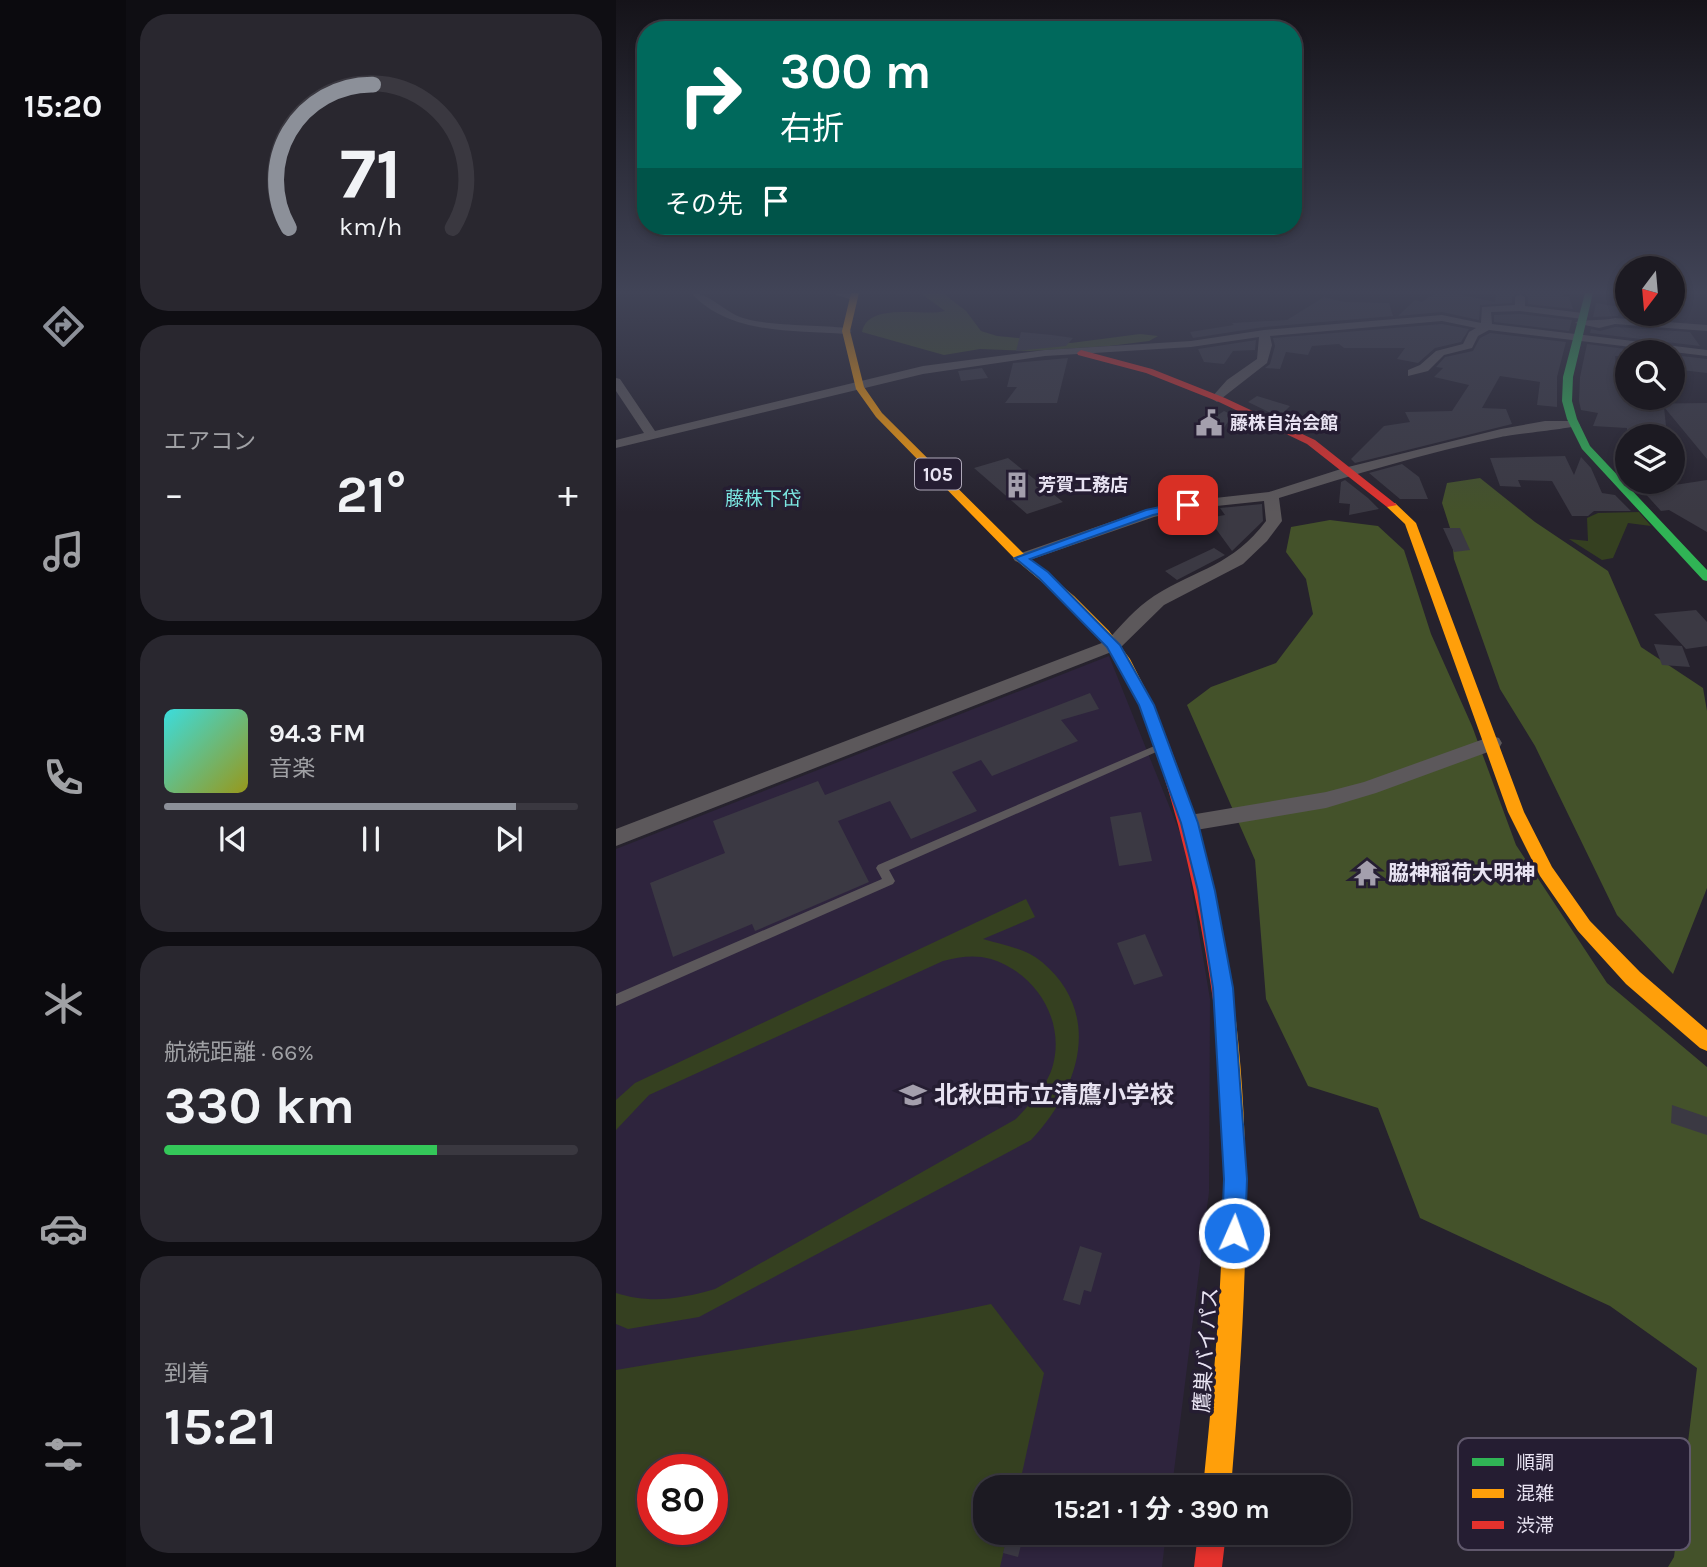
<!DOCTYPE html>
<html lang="ja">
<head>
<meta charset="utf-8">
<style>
  :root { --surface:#1c1a22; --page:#29272f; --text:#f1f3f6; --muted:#a0a1a5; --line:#3a3840; --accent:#8c9099 }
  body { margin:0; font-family:Karla,"Noto Sans JP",sans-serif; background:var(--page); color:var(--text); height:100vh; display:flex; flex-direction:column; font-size:26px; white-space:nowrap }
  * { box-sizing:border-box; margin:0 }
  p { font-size:23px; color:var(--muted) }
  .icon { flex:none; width:38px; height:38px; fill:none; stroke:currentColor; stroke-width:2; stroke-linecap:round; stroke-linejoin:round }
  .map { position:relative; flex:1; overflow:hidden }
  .details { display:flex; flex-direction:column; gap:14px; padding:14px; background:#0f0e13; width:490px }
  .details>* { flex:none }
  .guide { position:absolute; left:21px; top:21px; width:665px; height:214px; border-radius:28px; box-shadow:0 4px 10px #0003,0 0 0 2px var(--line); background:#00695c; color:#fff; overflow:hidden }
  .needle { width:46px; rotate:196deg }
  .buttons { position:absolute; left:999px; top:256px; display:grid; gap:14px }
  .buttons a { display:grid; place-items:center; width:70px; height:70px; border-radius:50%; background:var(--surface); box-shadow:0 4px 10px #0003,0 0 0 2px var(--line); font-size:35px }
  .speed { position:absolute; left:21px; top:1454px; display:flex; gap:14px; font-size:35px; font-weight:700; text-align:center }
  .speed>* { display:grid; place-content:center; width:91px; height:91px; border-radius:50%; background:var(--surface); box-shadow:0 4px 10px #0003,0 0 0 2px var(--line); line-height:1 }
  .speed .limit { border:10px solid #d22; background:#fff; color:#111 }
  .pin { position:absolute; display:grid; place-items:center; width:60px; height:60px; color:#fff; margin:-30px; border-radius:14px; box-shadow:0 4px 10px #0006 }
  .me { position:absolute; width:77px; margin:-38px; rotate:2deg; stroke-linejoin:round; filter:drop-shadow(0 0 5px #0008) }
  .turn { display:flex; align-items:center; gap:24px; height:147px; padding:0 28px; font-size:32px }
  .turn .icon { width:91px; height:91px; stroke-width:2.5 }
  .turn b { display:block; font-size:49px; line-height:60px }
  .then { display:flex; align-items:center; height:66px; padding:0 28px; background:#0003; gap:14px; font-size:26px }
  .big { font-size:52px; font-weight:700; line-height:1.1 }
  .details .tile { flex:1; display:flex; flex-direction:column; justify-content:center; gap:10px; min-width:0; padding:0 24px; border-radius:28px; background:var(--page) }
  .details .dial { align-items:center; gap:0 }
  .dial svg { height:182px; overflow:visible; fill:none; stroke:var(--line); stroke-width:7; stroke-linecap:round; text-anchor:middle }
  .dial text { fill:var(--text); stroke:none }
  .song { display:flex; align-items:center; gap:21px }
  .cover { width:84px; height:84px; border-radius:10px; background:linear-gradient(135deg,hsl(180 70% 55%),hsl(60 70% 35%)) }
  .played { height:7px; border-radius:4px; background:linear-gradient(90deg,var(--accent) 85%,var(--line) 85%) }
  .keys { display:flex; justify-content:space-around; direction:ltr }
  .heat { display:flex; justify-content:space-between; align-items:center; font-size:38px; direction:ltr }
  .charge { height:10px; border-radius:5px; background:linear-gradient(90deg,#34c759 66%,var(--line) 0) }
  .trip { position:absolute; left:357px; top:1475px; width:378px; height:70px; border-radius:28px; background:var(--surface); box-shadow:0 4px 10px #0003,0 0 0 2px var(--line); font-weight:700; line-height:70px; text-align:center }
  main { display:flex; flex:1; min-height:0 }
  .tabs { display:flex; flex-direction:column; width:126px; justify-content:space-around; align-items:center; background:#0b0a0e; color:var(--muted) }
  .tabs .icon { width:49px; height:49px }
  .tabs .current { color:var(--accent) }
  .tabs b { font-size:32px; color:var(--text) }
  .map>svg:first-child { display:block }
  .built { fill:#2e243d; fill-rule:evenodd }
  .green { fill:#354020; fill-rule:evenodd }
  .forest { fill:#44522a }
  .building { fill:#3b3943 }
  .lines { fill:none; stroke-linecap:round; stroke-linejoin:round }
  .lane { fill:#5c585b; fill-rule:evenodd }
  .street { fill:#5c585b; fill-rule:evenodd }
  .fast { fill:#30b455; fill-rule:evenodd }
  .slow { fill:#ff9f0a; fill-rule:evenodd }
  .jam { fill:#e5322d; fill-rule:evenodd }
  .route { fill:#1a73e8; stroke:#114b97; stroke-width:2 }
  .labels { text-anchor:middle; stroke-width:7; stroke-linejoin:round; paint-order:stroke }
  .far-poi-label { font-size:18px; font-weight:bold; fill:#e8e3f2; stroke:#251d32; text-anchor:start }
  .shield { fill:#251d32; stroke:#aea8b8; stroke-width:2 }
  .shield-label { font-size:19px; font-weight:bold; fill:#e8e3f2 }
  .far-neighbourhood-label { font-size:19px; fill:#7be6e1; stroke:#251d32 }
  .poi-label { font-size:21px; font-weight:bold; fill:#e8e3f2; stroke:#251d32; text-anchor:start }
  .street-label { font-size:21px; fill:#e8e3f2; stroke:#251d32 }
  .near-poi-label { font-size:24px; font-weight:bold; fill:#e8e3f2; stroke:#251d32; text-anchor:start }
  .key { fill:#251d32; stroke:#60586c; stroke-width:2 }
  .key-label { font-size:19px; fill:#e8e3f2 }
</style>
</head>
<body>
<main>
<nav class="tabs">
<b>15:20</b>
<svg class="icon current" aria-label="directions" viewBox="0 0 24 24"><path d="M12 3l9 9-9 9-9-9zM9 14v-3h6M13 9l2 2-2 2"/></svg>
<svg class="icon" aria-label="music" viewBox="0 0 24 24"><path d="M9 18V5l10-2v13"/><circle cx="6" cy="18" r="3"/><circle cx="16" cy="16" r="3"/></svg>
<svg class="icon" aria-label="phone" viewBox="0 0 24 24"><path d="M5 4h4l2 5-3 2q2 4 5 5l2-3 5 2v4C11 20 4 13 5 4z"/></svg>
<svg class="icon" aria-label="climate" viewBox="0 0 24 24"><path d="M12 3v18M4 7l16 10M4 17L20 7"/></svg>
<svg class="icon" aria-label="car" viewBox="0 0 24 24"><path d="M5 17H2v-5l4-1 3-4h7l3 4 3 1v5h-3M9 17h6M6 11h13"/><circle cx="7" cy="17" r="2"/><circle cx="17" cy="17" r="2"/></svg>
<svg class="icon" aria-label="filters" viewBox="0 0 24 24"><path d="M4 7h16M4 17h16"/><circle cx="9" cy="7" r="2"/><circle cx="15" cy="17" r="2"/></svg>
</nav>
<section class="details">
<div class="tile dial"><svg viewBox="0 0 100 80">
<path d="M14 69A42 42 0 1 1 86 69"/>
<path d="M14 69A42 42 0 0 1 51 6" stroke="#8c9099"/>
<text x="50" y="56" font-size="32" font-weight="700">71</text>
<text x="50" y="72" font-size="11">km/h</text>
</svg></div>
<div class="tile"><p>エアコン</p>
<div class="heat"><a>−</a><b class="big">21°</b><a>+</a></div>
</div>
<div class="tile">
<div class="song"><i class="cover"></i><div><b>94.3 FM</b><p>音楽</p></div></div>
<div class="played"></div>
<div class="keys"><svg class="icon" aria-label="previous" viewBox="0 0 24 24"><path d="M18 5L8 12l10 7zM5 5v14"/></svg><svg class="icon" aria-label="pause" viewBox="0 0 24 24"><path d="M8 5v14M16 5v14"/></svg><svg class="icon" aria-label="next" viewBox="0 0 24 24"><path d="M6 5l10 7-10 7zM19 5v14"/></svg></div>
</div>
<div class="tile"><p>航続距離 · 66%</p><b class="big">330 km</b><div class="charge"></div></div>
<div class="tile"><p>到着</p><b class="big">15:21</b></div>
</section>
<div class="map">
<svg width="1091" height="1567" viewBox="0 0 1091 1567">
  <rect width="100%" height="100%" fill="#26222d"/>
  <path class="built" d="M493,656L568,843L594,999L593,1192L556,1487L369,1488V1533H550L546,1567H0V849ZM37,1470H96V1530H37Z"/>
  <path class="green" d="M1023,512L1035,526L1012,523L997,558L986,560L953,539L972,541L971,518L982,513Z
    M410,899L419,917L367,939C387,945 409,948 426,962C488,1014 463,1090 415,1140L83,1317L12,1329L0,1324V1293C35,1304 64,1299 99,1289L400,1119C414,1104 432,1085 437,1065C449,1020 420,973 375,959C358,954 343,957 327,961L33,1095L0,1130V1100L19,1083Z
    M375,1304L428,1373L403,1487L369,1488V1533H392L384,1567H0V1370C125,1348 251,1331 375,1304ZM37,1470H96V1530H37Z"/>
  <path class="forest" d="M304,293H327L350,311L365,331L381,336L455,343L524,334L542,336L533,341L493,346L414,351L364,349L328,355L246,332C252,301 308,317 329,311Z
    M864,478L919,522L992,571L1025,647L1087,688L1091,711V888L1057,974L1001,915L919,746L884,689L838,559L835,531L826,503L831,483Z
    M714,520L762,526L788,550L815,634L856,726L900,845L991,983L1091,1067V1567H1052L1058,1557L1081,1368L994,1306L804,1218L762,1108L692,1086L650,999L639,860L571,705L595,687L660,663L697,614L690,579L670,552L675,527Z"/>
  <path class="building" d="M819,293H837L879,302L880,293H901L896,297V303L864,305L863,320L826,312L782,316L799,300L806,302Z
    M907,293H948L946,296L953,297L957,309L912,304V297Z
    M708,297L728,302L773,303L777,316L648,327L577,338L574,332L618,325L616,323L671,320Z
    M980,303L1004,307L1002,316L977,317Z
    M904,314L956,320L953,331L878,322V315Z
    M826,324L853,329L845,342L819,348L802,363L781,359L789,348H728L723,344L696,346L692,355L670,352L664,369L649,368L654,364L659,346L657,338Z
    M999,327L1074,332L1084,346L974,333L975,329L984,331Z
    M405,332L436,335L457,338L450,346L400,351Z
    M874,333L950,342L941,377V407L921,405L924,382L884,376L866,408L890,409L896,424L739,463L735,459L768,426L794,422L789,412L836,411L853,385L818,377L827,368L820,367L829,357L857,351L864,338Z
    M640,340L639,350L617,351L608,364L588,362L582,349Z
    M971,344L1033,352H1004L1005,356H999L1002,385L1012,398V404L1091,403V459L1048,407L1051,436H1011V428L977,426L982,413L965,410L963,401L964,377Z
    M1057,355L1091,359V373L1057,369Z
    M452,358L441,403H389L401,387H391L397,363Z
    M366,368L372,378L345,381L342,371Z
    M641,396L674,406L663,417L632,402Z
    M608,411L617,415L604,433L581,429Z
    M949,456L958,475L965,457L975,468L986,493L999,495L1015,511H978L972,516H956L936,481L902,480L905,487L884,486L874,458Z
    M392,458L447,502L411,514L358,468Z
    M786,464L803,477L812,499H784L753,473Z
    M729,480L752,498L763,509L733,515L734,504L723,503L725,482Z
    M1091,480V532L1053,510L1045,511L1026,490Z
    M646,504L647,521L616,551L592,518L609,515L604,508Z
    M827,528H844L854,550L838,552Z
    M598,548L609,555L561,580L549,571Z
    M1080,610L1091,622V646L1070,649L1038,614Z
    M1038,644L1066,646L1074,667L1046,665Z
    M474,693L483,709L445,720L462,741L376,776L365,760L336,772L361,811L295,839L274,801L222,821L253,882L139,931L136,924L57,957L34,883L109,853L97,821L202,781L209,795Z
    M525,812L536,861L503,866L494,817Z
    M754,863L765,876L748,883L737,869Z
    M529,934L547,976L518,985L501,943Z
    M1056,1105L1091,1117V1135L1055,1123Z
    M464,1246L486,1253L475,1292L468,1290L464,1305L447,1300Z
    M392,1533H408L402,1557L387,1553Z"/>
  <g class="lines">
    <path class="lane" d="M543,744L548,747L547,749L273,870L279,881L277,884L0,1006V994L266,879L260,868L262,865Z"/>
    <path class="street" d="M75,293C94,293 108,312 127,318C151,326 203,325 230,328L236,331L230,334C176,330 114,335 75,293Z
      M214,293H233L242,297L237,300Z
      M904,294L909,297V306L967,313L972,316L967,319L904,311L875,312L876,324L1091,350V356L873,330L862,336L856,348L828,355L812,371L792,376V370L804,365L820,351L847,344L853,332L860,328L826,321L654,336L656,345L651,363L601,402L595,398L611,380L641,359L643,337L575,347L429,356L307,374L0,448V440L28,433L0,391V378L4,379L39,431L307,366L429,350L575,341L648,330L826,315L865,323L866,307L899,305V297Z
      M999,318L1091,325V331L999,324L983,328L959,323C965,319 987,321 999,318Z
      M929,421H957L964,425C960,428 898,434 885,437C810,453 736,475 663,498L666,521L651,541L627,564L548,605L503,649L0,846V829L491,641C505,625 520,608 538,596C583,568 616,566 650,521L648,501L572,509L538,517L405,563L399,561L397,558L399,555L529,510L572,501L653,492L728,468L885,429Z
      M876,736L883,738L886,743L883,748L760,793L710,808L574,831L566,829L563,823L566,817L574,815L710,792L748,782Z"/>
    <path class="fast" d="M969,293H977L957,377L956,401L961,419L974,446L1091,570V581L1087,580L966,449L951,419L946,401L947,377Z"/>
    <path class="slow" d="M235,293H243L234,331L248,387L266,413L409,555L458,596L493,631L514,659L534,698L532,701H522L501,660L483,637L450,602L401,561L260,417L240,389L226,331Z
      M771,503H779L800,523L908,812L936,867L974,921L1024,972L1091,1030V1051L1084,1048L1010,984L962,931L924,876L892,812L789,524L771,507Z
      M610,1012L617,1015L620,1021C638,1177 628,1331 615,1488H587C603,1331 616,1178 600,1021L603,1015Z"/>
    <path class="jam" d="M465,350L536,369L609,398L699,440L781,505L771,507L691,444L603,402L530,373L462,355L461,353Z
      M527,693C538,696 541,715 545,724C585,819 604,920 620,1021L617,1027L610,1030L603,1027L600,1021C585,910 562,802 520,698Z
      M582,1533H610L606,1567H578Z"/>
  </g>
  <linearGradient id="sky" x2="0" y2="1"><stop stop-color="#151319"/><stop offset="0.57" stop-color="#414457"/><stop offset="1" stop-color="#414457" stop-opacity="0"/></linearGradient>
  <rect width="1091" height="512" fill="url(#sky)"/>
  <path class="route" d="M572,501L577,505L576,507L537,515L414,559L432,572L504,645L538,705L582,823L599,891L617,988L631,1179L629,1233L626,1242L618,1245L609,1242L606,1233L608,1179L597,988L582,891L565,823L523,705L491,647L423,578L399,558L530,510Z"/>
  <defs>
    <g id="civic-bare" transform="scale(2.1)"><path d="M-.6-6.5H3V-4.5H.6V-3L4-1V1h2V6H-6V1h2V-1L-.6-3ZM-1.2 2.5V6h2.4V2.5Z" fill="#a49fad" stroke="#251d32" stroke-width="2.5" paint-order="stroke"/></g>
    <g id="building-bare" transform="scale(2.1)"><path d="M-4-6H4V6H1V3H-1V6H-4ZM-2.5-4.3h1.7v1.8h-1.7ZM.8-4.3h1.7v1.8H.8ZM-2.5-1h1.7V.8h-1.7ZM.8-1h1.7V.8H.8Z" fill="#a49fad" stroke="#251d32" stroke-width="2.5" paint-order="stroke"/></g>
    <g id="temple-bare" transform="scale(2.1)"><path d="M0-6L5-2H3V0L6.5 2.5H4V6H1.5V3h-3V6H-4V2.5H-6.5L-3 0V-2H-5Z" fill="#a49fad" stroke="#251d32" stroke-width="2.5" paint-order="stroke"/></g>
    <g id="school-bare" transform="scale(2.1)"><path d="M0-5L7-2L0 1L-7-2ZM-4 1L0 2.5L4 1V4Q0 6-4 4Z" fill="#a49fad" stroke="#251d32" stroke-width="2.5" paint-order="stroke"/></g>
  </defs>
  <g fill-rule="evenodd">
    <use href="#civic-bare" x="593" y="423"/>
    <use href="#building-bare" x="401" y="485"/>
    <use href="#temple-bare" x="751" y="873"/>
    <use href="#school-bare" x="297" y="1095"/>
  </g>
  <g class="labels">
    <g class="far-poi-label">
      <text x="614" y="429">藤株自治会館</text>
      <text x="422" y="491">芳賀工務店</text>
    </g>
    <rect class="shield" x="299" y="458.5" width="46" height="31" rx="5"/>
    <g class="shield-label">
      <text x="322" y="481">105</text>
    </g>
    <g class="far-neighbourhood-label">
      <text x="147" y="505">藤株下岱</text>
    </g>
    <g class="poi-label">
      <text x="772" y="880">脇神稲荷大明神</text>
    </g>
    <g class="street-label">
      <text transform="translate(590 1350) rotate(-86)" y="7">鷹巣バイパス</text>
    </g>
    <g class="near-poi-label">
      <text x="318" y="1103">北秋田市立清鷹小学校</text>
    </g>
  </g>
  <rect x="842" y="1438" width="232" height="112" rx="10" class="key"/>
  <rect x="856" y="1458" width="32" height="8" fill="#30b455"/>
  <rect x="856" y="1489" width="32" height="9" fill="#ff9f0a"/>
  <rect x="856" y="1521" width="32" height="8" fill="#e5322d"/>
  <g class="key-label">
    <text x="900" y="1469">順調</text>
    <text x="900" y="1500">混雑</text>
    <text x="900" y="1532">渋滞</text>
  </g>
</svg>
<div class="buttons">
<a><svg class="needle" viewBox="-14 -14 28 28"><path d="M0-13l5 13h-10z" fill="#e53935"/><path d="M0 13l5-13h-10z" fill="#a0a1a5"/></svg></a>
<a><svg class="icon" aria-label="search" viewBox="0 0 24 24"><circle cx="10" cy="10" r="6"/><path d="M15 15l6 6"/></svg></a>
<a><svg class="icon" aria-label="layers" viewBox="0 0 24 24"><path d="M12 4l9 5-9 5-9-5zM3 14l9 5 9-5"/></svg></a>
</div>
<div class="speed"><div class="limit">80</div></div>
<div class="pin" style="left:572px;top:505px;background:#d93025"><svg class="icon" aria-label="arrive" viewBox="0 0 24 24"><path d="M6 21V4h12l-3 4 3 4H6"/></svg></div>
<svg class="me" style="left:618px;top:1233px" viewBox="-20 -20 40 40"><circle r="17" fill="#1a73e8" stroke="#fff" stroke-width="3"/><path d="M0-11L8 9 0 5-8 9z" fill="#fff"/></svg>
<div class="trip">15:21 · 1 分 · 390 m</div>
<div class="guide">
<div class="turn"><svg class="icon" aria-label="right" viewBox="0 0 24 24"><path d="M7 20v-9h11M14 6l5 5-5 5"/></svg><div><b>300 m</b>右折</div></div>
<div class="then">その先<svg class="icon" aria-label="arrive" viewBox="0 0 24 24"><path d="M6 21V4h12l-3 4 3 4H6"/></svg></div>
</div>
</div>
</main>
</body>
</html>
